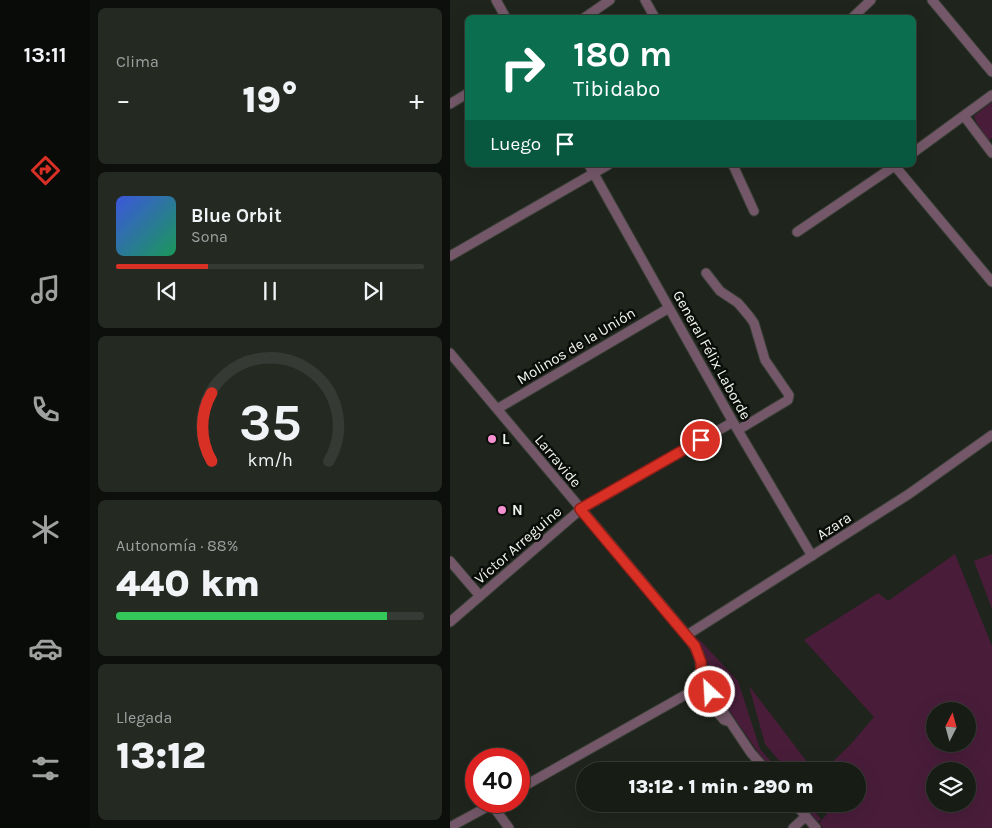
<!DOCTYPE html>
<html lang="es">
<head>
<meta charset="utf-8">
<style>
  :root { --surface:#171c15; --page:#242922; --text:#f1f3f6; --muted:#9ea1a0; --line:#363a34; --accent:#d93025 }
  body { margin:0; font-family:Karla,sans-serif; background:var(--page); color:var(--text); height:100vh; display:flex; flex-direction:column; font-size:19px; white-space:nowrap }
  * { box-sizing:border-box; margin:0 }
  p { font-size:16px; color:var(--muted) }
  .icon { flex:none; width:28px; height:28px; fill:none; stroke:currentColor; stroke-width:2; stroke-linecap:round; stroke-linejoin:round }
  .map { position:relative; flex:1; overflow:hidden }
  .sheet { display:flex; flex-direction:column; gap:8px; padding:8px; background:#0d0f0c; width:360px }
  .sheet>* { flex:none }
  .banner { position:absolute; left:15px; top:15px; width:451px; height:152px; border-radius:8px; box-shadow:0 5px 20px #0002,0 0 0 1px var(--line); background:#0b6e4f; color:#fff; overflow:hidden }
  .needle { width:32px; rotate:6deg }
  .tools { position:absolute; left:476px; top:702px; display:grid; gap:10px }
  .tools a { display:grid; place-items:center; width:50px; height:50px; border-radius:50%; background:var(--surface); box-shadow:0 5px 20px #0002,0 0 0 1px var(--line); font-size:25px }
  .speed { position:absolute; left:15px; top:748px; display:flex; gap:10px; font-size:25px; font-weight:700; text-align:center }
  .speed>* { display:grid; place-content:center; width:65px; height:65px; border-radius:50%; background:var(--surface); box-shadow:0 5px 20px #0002,0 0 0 1px var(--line); line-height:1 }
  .speed .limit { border:8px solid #d22; background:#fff; color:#111 }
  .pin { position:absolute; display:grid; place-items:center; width:42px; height:42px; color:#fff; margin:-21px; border:2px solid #fff; border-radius:50%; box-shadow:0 1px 5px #0007 }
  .me { position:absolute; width:55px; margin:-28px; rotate:335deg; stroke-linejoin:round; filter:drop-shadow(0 0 4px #0008) }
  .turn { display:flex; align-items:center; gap:18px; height:105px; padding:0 25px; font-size:22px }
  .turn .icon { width:65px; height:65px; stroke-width:2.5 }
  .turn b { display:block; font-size:35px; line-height:42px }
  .then { display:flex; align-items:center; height:48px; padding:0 25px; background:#0003; gap:10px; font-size:19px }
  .big { font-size:38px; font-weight:800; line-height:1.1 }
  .sheet .card { flex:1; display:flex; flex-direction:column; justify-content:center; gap:8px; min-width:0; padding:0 18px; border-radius:8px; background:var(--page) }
  .sheet .dial { align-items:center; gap:0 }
  .dial svg { height:130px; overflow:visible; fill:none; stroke:var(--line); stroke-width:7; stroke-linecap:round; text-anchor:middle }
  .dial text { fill:var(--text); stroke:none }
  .song { display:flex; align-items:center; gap:15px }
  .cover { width:60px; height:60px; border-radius:8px; background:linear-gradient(135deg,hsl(230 70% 55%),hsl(150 70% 35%)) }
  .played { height:5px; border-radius:2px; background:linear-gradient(90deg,var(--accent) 30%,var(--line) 30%) }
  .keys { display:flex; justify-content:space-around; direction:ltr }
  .heat { display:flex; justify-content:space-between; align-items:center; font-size:28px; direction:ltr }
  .charge { height:8px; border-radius:4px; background:linear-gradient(90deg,#34c759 88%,var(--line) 0) }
  .trip { position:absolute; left:126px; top:762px; width:290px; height:50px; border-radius:25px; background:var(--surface); box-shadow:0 5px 20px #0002,0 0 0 1px var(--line); font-weight:800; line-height:50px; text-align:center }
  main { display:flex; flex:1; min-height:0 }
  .dock { display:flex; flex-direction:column; width:90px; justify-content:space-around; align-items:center; background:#090b08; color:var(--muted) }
  .dock .icon { width:35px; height:35px }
  .dock .selected { color:var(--accent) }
  .dock b { font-size:22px; color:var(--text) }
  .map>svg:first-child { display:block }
  .green { fill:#491d3a; fill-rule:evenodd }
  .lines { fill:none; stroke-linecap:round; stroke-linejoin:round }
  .minor-casing { stroke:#3c423a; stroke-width:11 }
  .minor { stroke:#745869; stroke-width:9 }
  .route-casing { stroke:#8d1f18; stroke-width:12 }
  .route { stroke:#d93025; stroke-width:9 }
  .poi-dot { fill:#f590d1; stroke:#0a0d09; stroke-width:2 }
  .labels { text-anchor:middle; stroke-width:5; stroke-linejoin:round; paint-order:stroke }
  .street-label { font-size:15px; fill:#f1f5ef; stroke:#0a0d09 }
  .poi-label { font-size:15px; font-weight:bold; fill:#f1f5ef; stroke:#0a0d09; text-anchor:start }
</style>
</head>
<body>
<main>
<nav class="dock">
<b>13:11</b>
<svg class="icon selected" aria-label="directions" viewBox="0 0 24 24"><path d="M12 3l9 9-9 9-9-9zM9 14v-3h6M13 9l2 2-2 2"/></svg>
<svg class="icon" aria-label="music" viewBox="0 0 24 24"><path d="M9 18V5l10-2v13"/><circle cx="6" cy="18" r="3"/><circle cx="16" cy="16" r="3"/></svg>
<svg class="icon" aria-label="phone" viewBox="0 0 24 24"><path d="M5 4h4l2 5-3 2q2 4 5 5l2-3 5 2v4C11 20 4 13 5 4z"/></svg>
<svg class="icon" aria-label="climate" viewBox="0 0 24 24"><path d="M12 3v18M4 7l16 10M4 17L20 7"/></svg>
<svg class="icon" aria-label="car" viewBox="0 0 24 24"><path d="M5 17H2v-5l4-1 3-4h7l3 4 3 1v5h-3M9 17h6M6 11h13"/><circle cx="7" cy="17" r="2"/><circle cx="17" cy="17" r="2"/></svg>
<svg class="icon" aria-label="filters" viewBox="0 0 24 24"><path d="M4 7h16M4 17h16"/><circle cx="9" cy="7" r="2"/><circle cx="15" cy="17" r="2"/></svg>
</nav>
<section class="sheet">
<div class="card"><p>Clima</p>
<div class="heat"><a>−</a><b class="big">19°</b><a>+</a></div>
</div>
<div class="card">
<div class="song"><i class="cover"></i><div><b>Blue Orbit</b><p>Sona</p></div></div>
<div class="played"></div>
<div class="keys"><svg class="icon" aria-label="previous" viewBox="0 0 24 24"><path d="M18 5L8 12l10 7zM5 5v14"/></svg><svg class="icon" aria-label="pause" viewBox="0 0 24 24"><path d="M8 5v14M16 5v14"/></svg><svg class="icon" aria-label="next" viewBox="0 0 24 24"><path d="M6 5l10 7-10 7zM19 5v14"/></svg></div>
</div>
<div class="card dial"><svg viewBox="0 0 100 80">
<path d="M14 69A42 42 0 1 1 86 69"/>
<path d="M14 69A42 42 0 0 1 14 27" stroke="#d93025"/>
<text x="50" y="56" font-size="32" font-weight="700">35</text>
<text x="50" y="72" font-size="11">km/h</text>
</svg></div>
<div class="card"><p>Autonomía · 88%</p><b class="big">440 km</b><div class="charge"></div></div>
<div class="card"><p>Llegada</p><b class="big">13:12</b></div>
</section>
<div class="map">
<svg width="542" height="828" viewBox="0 0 542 828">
  <rect width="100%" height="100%" fill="#1f251c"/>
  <path class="green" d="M542,102V138L538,141L526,122L524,116Z
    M505,554L542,646V828H373L369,823L377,814L366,804H408V771H373L400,745L424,717L354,640L428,593L438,601ZM518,711V744H485V711ZM485,771H518V804H485Z
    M542,554V609L524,561Z
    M247,637L288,681L310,749L329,771H323L315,762L264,689L255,654Z
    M299,686L300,687L364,771H338L315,744Z
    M352,804H358L371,819L368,822Z"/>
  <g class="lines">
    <g class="minor-casing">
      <path id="minor" d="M46,0L56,18
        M195,0L205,18
        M482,0L542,72
        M134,18L160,0
        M402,18L421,0
        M0,104L18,93
        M514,116L542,153
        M464,152L542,95
        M139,165L283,422L362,556
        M283,165L304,211
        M444,165L542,282
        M347,232L446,165
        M0,256L158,165
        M256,273L270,291L288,303L299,316L304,323L315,360L339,395L338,400L288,430
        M0,353L237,635L249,654L253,696L274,720L280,722
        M47,409L219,308
        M0,561L30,596
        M0,622L131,509L283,422
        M237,635L459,494L542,435
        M251,686L260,692L301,753L317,771
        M69,789L251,686
        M345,804L366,828
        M42,805L59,828
        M0,827L48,801
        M343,828L356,816"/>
    </g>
    <use href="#minor" class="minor"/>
  </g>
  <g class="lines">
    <g class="route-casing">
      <path id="route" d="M251,440L130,509L245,646L251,662V686L260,692"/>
    </g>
    <use href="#route" class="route"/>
  </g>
  <g class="poi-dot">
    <circle cx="42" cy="439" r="5"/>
    <circle cx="52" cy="510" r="5"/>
  </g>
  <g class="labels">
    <g class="street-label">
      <text transform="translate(126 346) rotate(-31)" y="5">Molinos de la Unión</text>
      <text transform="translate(262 355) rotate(61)" y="5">General Félix Laborde</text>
      <text transform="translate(108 461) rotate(50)" y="5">Larravide</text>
      <text transform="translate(384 526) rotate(-33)" y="5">Azara</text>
      <text transform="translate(68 545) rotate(-41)" y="5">Víctor Arreguine</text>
    </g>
    <g class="poi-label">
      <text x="52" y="444">L</text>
      <text x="62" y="515">N</text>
    </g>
  </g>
</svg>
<div class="tools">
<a><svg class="needle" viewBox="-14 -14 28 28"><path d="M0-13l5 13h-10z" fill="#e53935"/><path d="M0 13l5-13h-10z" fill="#9ea1a0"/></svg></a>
<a><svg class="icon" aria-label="layers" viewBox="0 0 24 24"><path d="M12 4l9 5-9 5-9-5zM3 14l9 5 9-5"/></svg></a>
</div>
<div class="speed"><div class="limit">40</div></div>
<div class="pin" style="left:251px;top:440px;background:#d93025"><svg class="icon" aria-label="arrive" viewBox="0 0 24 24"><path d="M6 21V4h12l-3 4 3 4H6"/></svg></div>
<svg class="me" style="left:260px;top:692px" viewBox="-20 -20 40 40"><circle r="17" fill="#d93025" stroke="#fff" stroke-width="3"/><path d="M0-11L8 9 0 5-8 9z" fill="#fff"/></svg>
<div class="trip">13:12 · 1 min · 290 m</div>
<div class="banner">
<div class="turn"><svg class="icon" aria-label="right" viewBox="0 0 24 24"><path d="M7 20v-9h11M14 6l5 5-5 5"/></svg><div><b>180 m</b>Tibidabo</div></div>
<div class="then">Luego<svg class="icon" aria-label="arrive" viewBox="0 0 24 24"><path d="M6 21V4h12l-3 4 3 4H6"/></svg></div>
</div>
</div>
</main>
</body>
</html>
